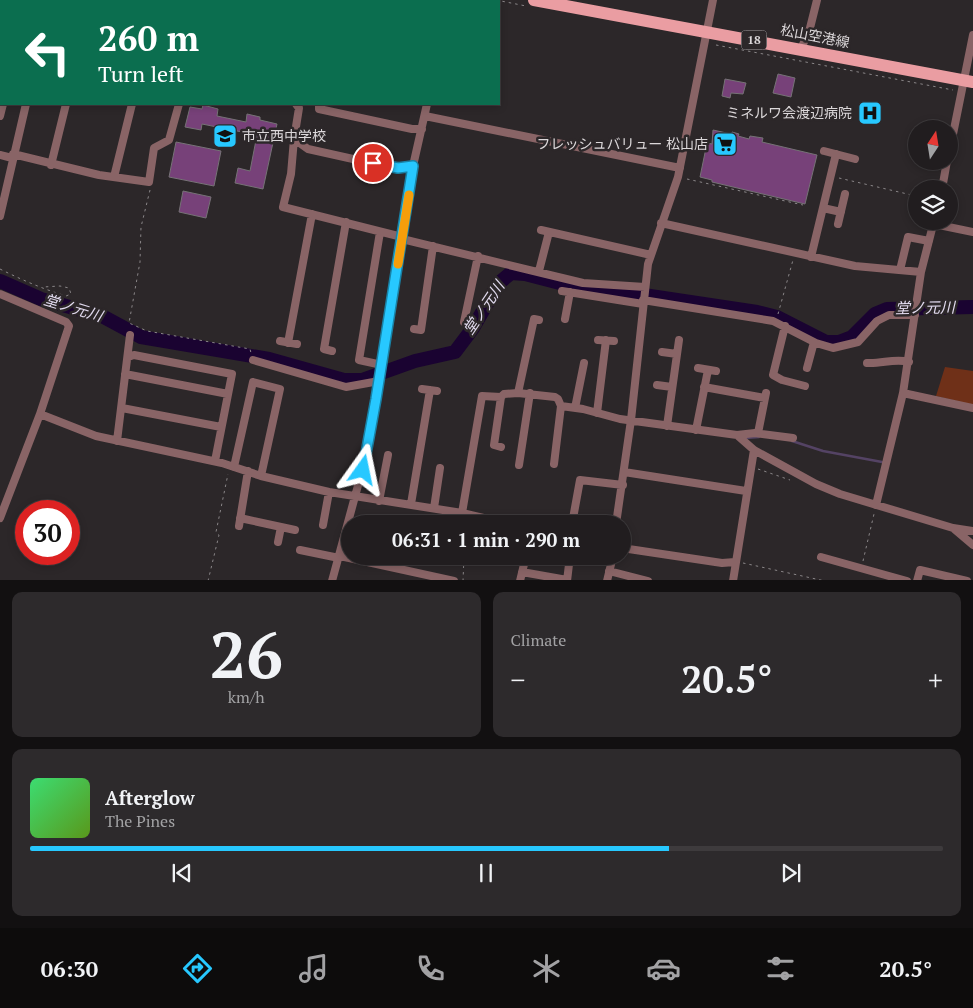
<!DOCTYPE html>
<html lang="en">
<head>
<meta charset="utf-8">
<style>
  :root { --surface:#211d1f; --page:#2d2a2c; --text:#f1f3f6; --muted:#a2a2a4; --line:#3e3b3d; --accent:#27c8ff }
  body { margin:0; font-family:"PT Serif","Noto Sans JP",serif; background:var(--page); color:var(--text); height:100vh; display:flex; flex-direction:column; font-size:19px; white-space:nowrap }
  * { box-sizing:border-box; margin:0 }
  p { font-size:16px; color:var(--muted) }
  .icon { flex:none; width:28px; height:28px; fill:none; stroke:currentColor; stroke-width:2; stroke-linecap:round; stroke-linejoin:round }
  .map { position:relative; height:580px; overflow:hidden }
  .details { display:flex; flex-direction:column; gap:12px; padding:12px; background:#121011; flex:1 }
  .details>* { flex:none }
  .top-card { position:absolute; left:0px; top:0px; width:500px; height:105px; box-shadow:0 2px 8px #0003,0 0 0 1px var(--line); background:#0b6e4f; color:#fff; overflow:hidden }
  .needle { width:32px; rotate:12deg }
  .tools { position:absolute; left:908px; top:120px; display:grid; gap:10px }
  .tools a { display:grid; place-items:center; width:50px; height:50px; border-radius:50%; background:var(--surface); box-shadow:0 2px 8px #0003,0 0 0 1px var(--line); font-size:25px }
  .speed { position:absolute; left:15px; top:500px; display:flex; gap:10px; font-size:25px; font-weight:700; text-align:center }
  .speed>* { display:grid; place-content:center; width:65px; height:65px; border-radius:50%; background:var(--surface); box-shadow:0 2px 8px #0003,0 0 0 1px var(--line); line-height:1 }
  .speed .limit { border:8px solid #d22; background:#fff; color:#111 }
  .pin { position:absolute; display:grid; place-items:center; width:42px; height:42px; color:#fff; margin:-21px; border:2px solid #fff; border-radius:50%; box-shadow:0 1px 5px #0007 }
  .me { position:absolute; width:55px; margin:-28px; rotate:12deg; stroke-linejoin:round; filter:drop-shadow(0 0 4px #0008) }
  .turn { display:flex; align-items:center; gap:18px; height:105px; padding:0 15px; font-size:22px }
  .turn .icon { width:65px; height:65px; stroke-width:2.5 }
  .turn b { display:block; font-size:35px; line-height:42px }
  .big { font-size:38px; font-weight:600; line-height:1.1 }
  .details .card { flex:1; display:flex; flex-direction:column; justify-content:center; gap:8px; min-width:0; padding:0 18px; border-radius:10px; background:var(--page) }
  .details .dial { align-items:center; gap:0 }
  .dial b { font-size:65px; line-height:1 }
  .song { display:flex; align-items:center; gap:15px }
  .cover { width:60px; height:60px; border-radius:8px; background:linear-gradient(135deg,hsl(140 70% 55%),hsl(90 70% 35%)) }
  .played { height:5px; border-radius:2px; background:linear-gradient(90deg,var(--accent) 70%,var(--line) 70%) }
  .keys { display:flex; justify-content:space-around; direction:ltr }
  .heat { display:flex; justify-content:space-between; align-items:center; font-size:28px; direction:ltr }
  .details .tiles { flex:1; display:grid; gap:12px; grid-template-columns:1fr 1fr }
  .card:last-child { grid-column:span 2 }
  .trip { position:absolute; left:341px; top:515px; width:290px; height:50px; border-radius:25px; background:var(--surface); box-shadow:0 2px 8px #0003,0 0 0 1px var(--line); font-weight:600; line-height:50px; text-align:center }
  .dock { display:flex; height:80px; justify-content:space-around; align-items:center; background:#0d0c0c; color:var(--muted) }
  .dock .icon { width:35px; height:35px }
  .dock .selected { color:var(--accent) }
  .dock b { font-size:22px; color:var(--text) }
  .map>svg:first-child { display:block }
  .green { fill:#6f3018 }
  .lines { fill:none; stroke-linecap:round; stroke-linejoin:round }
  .stream { stroke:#544364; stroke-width:2.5 }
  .river { stroke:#1a0331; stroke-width:14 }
  .building { fill:#774179; stroke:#767276 }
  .path { stroke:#8a8688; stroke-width:1; stroke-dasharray:2.5 4; stroke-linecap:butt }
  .street { stroke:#896466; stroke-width:8 }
  .primary { stroke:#ea9da2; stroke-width:12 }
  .route-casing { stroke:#1982a6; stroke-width:12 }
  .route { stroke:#27c8ff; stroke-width:9 }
  .slow { stroke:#f59e0b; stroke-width:9 }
  .labels { text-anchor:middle; stroke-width:5; stroke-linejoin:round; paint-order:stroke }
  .shield { fill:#2c2729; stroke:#a7a3a5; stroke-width:1 }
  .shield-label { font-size:12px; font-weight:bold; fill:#dcd8da }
  .street-label { font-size:14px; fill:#dcd8da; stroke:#2c2729 }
  .poi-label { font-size:14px; fill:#dcd8da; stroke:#2c2729; text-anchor:end }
  .water-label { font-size:15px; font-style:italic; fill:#e3dcf0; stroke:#2c2729 }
</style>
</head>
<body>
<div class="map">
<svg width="973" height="581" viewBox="0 0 973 581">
  <rect width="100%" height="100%" fill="#2c2729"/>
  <path class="green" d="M945,367L973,371V405L936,396Z"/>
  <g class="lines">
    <path class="stream" d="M746,438L759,437
      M792,441L823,451L882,462"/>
    <path class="river" d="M0,281L41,299L102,316L141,337L269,359L344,380H362L415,361L455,352L473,328L499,283L511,273L525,274L583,289L637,294L757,312L777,317L826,342H839L852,337L875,314L887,309L973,307"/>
  </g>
  <path class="building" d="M778,74L795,78L791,97L773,93Z
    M725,79L746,83L743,94L731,93L730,98L722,96Z
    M203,105L218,109L217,116L246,122L247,114L260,117V120L277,124L263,189L235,183L238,168L250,171L257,135L202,124L201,130L185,127L190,107L202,109Z
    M713,130L731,134L732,132L739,134L738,136L749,139L750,136L763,138L762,142L817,155L805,204L712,182V180L700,177L707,143L712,144Z
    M176,142L221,151L214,186L169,177Z
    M183,191L211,197L206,218L179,212Z"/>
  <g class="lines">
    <path class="path" d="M496,0L526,6
      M716,45L953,90
      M839,178L916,196
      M687,179L803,205
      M150,190L141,227L140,262L129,323L147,331L250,349L251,353
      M0,269C22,280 43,289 66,296L71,294L69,288L60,286L43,287
      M778,314L793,260
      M758,469L790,480
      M863,561L874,514
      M743,563L825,581
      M208,581L219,535L216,532L228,474
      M463,581L464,556"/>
    <path class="street" d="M16,0L22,1
      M82,0L87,1
      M143,0L147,1
      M51,1V0
      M160,1L161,0
      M448,1V0
      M0,24H1
      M0,49L1,50
      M801,49L810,28L817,0
      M0,92H1
      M296,104L299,108L294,139L308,149L389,167L413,166
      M319,104V109L412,129H422
      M0,116L3,104
      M425,116L680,168
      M294,139L291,174L283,207L402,237
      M824,151L855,159
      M13,154L99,175L149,182L154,148L169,140L179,104
      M949,154L973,35
      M0,155L12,158
      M51,165L66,104
      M114,177L132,104
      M942,189L947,161
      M823,208L841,212
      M0,216L26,104
      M661,223L855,266L921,272
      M838,224L845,194
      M934,224L973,232
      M541,230L651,255
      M380,232L359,360L382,365
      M402,239L583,283L645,287
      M811,257L836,154
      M900,270L908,237L929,241
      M539,271L549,232
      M562,291L643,304
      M0,294L66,322L69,326L40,414L96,436L222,463L261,476L329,492L462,513L510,524
      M643,300L773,321L816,343L833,348L858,342L877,321L889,315H915
      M565,319L570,292
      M464,322L478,256
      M785,326L773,375L782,380L805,386
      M414,329L421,330L433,246
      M598,340L614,341
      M280,341L297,344
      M288,343L312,214
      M332,351L324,349L346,222
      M662,352L677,354
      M128,357L134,355L232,374L215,461
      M253,360L346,387L379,381
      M867,363C882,364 895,358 909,362
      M698,368L716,371
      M807,368L814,342
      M125,374L228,394
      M657,385L672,387
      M704,387L765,398
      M422,389L437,391
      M518,393L534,319L539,320
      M903,393L973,408
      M122,408L221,427
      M575,408L584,363
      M597,413L606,340
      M667,426L679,340
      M696,430L708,370
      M758,433L766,393
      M737,435L755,433L793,438
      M117,441L130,335
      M501,447L494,445L501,397L504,394L518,393L555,397L558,399L561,406L583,409L620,419L737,435L754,450L816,484L840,494L953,528L973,545
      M554,464L561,406
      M519,465L530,393
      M234,467L253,382L280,389L261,476
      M624,472L746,491
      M379,501L388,455
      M411,504L430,390
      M876,505L903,393L921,272L934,221
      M434,508L440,468
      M462,513L482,396L501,397
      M0,518L40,414
      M240,518L295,530
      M572,524L580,480L623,485
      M616,524L631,420L648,264L678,177L713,0
      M323,525L329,492
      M239,526L248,471
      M953,528L973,531
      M278,542L281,527
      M622,548L722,563L735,562
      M300,550L339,558
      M340,556L454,581
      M821,557L907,581
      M609,571L648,581
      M522,572L567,580
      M332,581L366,456L413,166L427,104
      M520,581L526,556
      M567,581L570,556
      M607,581L613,556
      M733,581L754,450
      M917,581L920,570L967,581"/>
    <path class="primary" d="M534,0L973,82"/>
  </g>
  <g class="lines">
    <g class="route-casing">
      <path id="route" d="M363,470L376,399L413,166L398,168L373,163"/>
    </g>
    <use href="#route" class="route"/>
    <path class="slow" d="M398,264L409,195"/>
  </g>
  <defs>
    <g id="hospital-square" transform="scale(1.25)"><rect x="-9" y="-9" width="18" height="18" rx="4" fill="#27c8ff" stroke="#2c2729"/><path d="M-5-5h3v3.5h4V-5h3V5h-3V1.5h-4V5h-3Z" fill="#111"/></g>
    <g id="school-square" transform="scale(1.25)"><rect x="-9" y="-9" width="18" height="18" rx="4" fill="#27c8ff" stroke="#2c2729"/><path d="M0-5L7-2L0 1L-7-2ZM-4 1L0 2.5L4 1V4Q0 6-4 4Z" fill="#111"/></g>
    <g id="supermarket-square" transform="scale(1.25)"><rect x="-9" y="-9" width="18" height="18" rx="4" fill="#27c8ff" stroke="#2c2729"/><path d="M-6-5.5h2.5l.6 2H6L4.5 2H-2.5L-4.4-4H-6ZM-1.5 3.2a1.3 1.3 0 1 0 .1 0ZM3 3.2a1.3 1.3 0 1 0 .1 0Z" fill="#111"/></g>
  </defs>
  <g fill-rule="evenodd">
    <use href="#hospital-square" x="870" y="113"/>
    <use href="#school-square" x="225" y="136"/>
    <use href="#supermarket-square" x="725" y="144"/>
  </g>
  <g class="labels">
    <rect class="shield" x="741.5" y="30.5" width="25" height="19" rx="4"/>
    <g class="shield-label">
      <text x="754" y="44">18</text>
    </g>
    <g class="street-label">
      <text transform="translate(815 36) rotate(11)" y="5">松山空港線</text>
    </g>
    <g class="poi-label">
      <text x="852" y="118">ミネルワ会渡辺病院</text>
      <text x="242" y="141" text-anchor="start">市立西中学校</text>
      <text x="708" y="149">フレッシュバリュー 松山店</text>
    </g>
    <g class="water-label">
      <text transform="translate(73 308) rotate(17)" y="5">堂ノ元川</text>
      <text transform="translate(484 308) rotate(-56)" y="5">堂ノ元川</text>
      <text transform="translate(925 308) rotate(-1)" y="5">堂ノ元川</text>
    </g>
  </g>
</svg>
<div class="tools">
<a><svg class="needle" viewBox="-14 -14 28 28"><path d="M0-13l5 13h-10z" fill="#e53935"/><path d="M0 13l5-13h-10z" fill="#a2a2a4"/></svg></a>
<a><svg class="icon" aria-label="layers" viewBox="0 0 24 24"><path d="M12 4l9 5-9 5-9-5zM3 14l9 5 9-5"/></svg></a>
</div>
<div class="speed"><div class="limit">30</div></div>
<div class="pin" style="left:373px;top:163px;background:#d93025"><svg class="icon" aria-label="arrive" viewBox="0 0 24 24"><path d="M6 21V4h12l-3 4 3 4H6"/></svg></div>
<svg class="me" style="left:363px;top:470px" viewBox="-20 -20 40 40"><path d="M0-17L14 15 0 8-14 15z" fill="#27c8ff" stroke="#fff" stroke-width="4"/></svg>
<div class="trip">06:31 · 1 min · 290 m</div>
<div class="top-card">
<div class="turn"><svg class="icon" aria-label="left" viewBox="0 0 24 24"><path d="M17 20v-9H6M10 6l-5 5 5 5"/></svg><div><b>260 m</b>Turn left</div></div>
</div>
</div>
<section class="details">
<div class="tiles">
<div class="card dial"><b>26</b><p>km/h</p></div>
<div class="card"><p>Climate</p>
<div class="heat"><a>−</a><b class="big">20.5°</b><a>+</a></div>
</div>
<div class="card">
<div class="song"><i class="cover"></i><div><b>Afterglow</b><p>The Pines</p></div></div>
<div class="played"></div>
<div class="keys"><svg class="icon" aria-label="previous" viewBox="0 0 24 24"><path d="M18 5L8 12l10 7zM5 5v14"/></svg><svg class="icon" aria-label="pause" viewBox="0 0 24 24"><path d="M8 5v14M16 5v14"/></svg><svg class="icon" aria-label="next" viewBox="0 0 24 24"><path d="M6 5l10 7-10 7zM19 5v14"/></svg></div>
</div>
</div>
</section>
<nav class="dock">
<b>06:30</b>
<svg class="icon selected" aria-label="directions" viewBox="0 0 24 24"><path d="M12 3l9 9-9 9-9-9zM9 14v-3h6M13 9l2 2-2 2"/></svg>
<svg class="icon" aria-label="music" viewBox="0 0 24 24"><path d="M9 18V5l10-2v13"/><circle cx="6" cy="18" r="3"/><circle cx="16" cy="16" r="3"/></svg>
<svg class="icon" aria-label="phone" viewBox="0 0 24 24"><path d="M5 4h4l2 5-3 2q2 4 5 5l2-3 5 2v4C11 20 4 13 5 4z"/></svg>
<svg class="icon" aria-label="climate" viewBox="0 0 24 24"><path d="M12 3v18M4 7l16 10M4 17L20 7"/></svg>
<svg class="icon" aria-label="car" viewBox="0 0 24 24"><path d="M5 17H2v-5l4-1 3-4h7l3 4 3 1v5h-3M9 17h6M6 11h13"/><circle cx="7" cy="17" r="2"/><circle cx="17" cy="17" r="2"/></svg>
<svg class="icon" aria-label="filters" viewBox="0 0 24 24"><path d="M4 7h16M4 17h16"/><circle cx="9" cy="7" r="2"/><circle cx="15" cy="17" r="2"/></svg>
<b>20.5°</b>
</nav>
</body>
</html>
